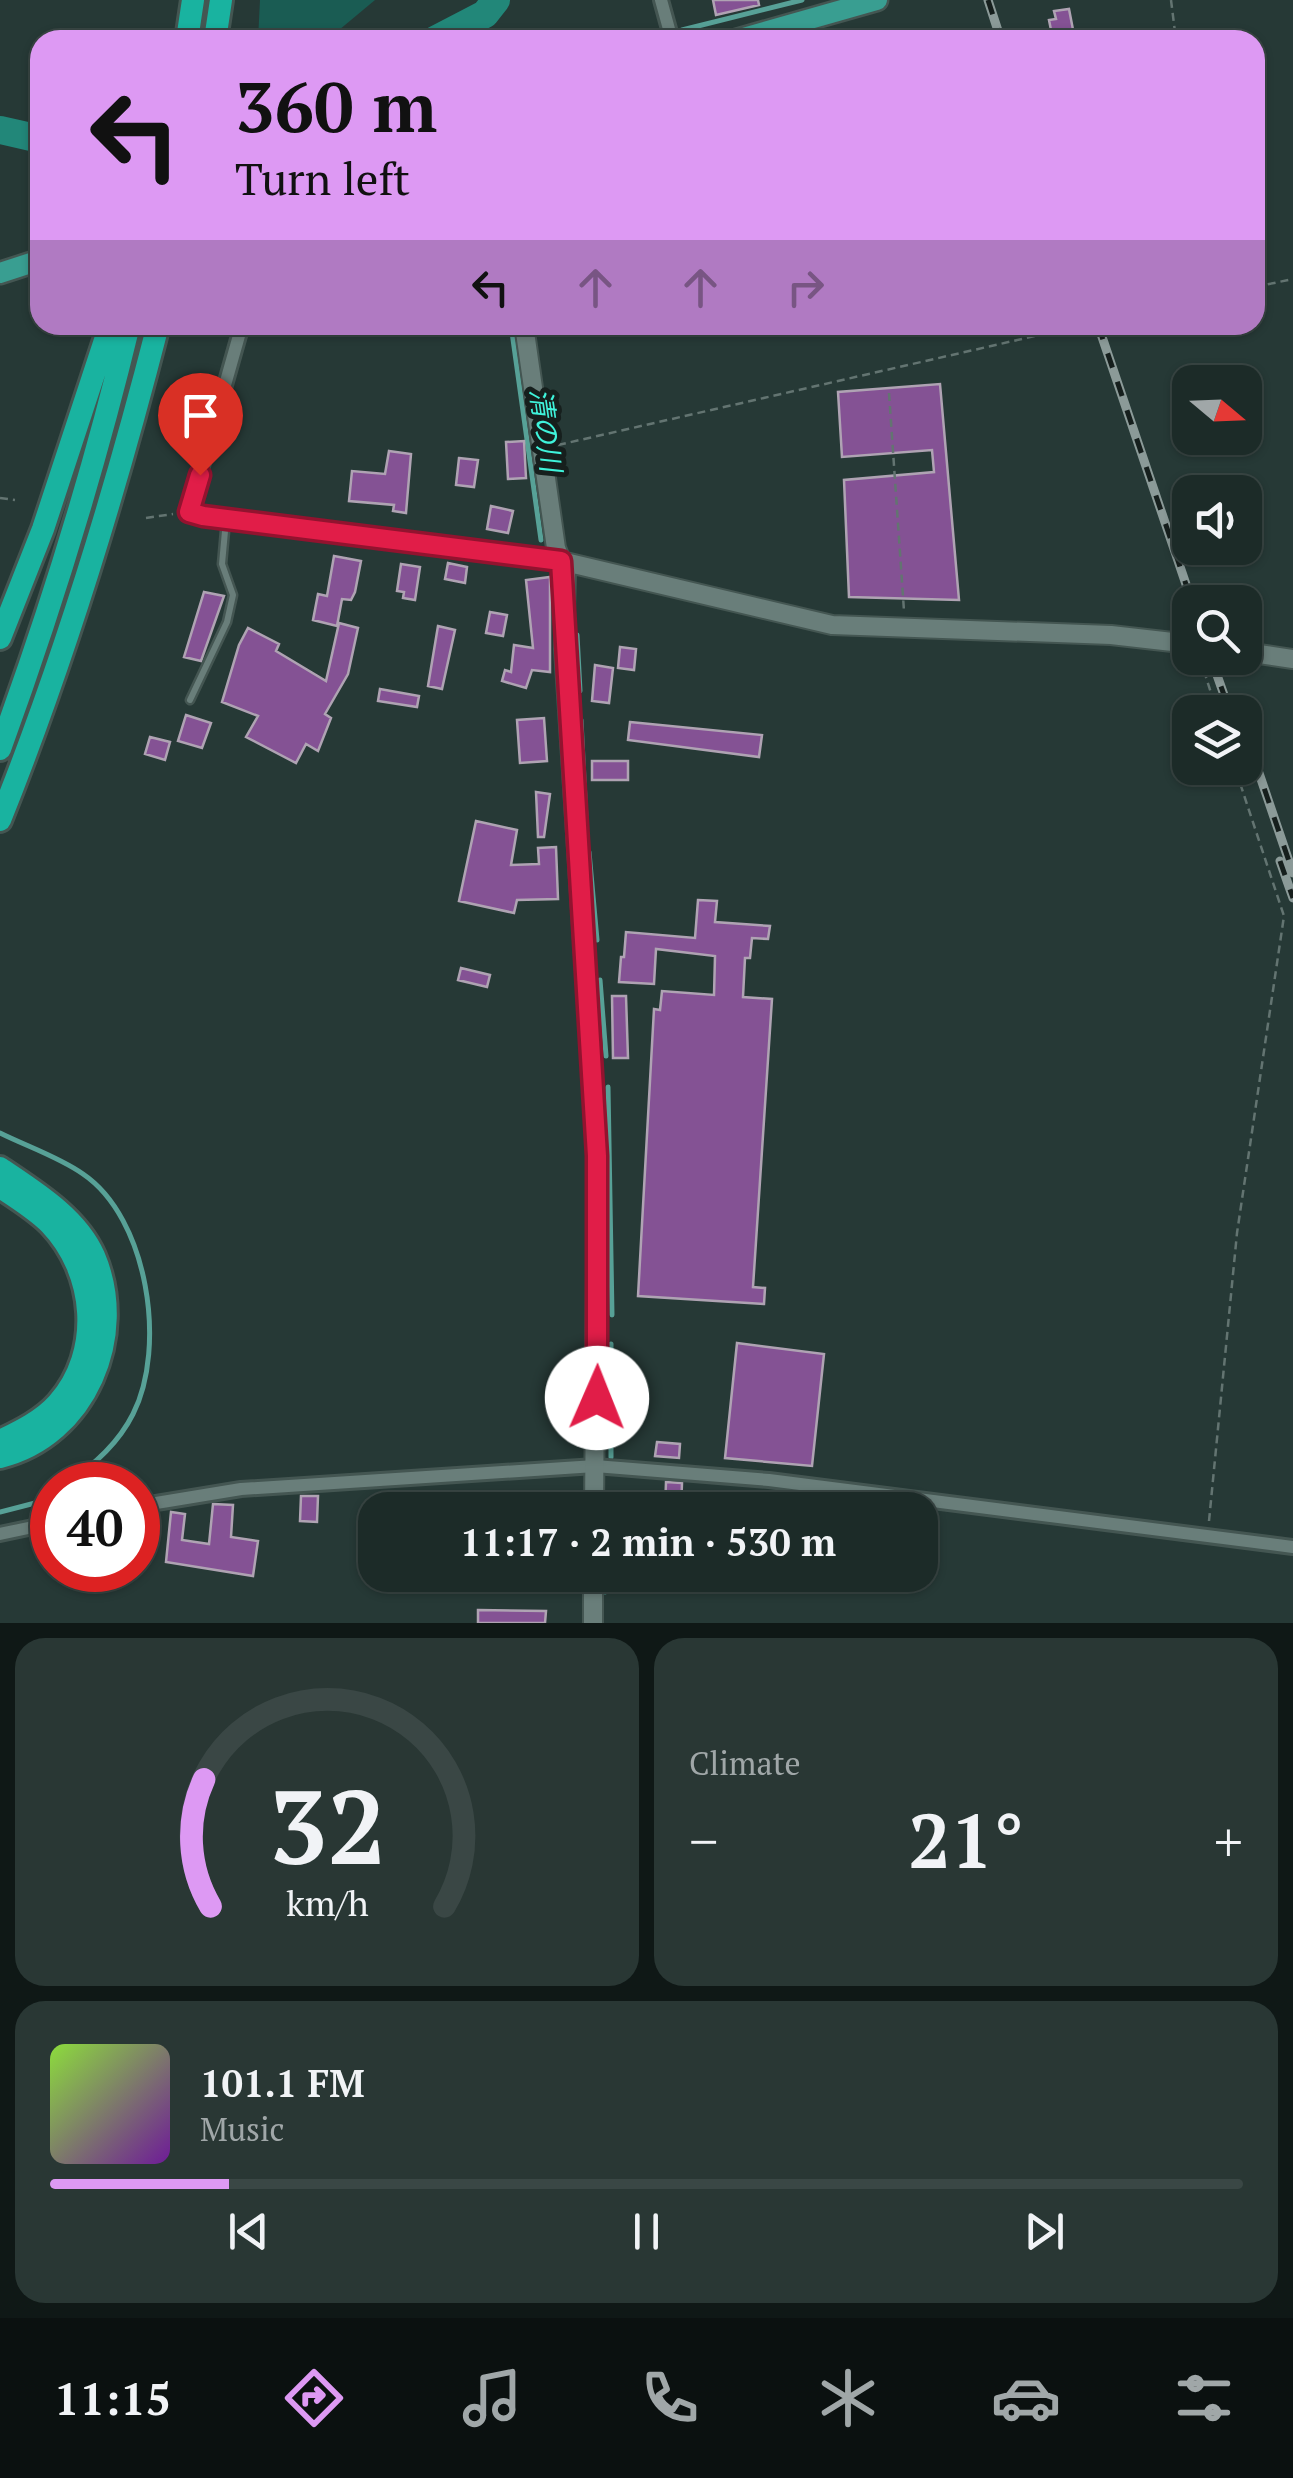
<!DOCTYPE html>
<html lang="en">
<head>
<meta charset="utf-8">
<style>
  :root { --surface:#1c2b28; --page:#293734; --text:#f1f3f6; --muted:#a0a7a8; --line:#3a4745; --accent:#dd99f3 }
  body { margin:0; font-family:"PT Serif","Noto Sans JP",serif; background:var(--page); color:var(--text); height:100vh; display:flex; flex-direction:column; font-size:38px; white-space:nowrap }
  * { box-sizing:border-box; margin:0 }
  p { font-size:32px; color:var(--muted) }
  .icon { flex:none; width:55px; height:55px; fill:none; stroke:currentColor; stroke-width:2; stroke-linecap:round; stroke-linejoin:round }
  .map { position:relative; height:1623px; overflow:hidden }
  .side { display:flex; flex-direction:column; gap:15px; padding:15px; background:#0f1816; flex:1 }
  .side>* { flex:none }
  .top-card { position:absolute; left:30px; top:30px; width:1235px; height:305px; border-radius:30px; box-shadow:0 2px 8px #0004,0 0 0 2px var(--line); background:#dd99f3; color:#111; overflow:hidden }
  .needle { width:65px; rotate:109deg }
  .controls { position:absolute; left:1172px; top:365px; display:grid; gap:20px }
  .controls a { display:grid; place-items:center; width:90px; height:90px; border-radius:20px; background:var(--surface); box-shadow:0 2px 8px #0004,0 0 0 2px var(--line); font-size:50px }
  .speed { position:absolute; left:30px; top:1462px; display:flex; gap:20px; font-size:50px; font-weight:700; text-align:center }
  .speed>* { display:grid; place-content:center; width:130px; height:130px; border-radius:50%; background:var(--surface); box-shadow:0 2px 8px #0004,0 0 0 2px var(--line); line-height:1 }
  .speed .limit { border:15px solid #d22; background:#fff; color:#111 }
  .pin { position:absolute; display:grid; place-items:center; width:85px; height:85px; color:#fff; margin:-102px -42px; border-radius:50% 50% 50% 0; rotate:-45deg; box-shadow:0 0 10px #0007 }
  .pin .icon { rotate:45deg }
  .me { position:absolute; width:110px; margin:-55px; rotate:1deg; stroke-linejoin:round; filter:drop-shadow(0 0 8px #0008) }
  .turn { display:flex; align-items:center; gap:35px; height:210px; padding:0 40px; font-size:45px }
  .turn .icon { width:130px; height:130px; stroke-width:2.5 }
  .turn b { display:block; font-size:70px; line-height:85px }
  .lanes { display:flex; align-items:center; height:95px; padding:0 40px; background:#0003; justify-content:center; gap:50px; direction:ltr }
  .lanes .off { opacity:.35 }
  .big { font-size:75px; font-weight:700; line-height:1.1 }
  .side .tile { flex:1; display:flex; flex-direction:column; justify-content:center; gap:15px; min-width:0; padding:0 35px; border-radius:30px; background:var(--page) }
  .side .dial { align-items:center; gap:0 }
  .dial svg { height:260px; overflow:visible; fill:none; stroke:var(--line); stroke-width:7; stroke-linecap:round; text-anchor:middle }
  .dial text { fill:var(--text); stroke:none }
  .song { display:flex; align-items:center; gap:30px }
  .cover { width:120px; height:120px; border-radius:15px; background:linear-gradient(135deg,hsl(90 70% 55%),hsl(280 70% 35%)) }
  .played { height:10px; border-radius:5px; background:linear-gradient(90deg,var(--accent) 15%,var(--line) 15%) }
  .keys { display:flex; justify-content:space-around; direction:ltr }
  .heat { display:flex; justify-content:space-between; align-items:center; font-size:55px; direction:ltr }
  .side .tiles { flex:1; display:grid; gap:15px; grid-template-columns:1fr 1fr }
  .tile:last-child { grid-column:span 2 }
  .trip { position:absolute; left:358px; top:1492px; width:580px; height:100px; border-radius:30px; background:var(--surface); box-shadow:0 2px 8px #0004,0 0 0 2px var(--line); font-weight:700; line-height:100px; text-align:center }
  .tabs { display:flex; height:160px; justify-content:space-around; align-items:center; background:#0b1110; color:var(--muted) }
  .tabs .icon { width:70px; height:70px }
  .tabs .active { color:var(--accent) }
  .tabs b { font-size:45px; color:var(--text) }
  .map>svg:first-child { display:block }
  .green { fill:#1a5c53 }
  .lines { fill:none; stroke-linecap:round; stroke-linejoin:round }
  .stream { stroke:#57a197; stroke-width:5 }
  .river { stroke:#228779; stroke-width:28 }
  .building { fill:#845294; stroke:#afa3b3; stroke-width:2.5 }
  .lane-casing { stroke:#445652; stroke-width:11 }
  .street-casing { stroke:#445652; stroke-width:18 }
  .secondary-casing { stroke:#445652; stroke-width:22 }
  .primary-casing { stroke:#445652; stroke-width:25 }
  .highway-casing { stroke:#445652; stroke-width:28 }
  .path { stroke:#637471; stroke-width:2.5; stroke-dasharray:8 5; stroke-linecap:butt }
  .lane { stroke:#697e7a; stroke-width:6 }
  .street { stroke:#697e7a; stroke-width:12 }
  .secondary { stroke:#697e7a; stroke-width:18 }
  .primary { stroke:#399e91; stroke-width:20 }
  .highway { stroke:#19b3a0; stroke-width:22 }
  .rail-casing { stroke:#8b9a98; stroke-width:9 }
  .rail { stroke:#161f1d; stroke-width:5; stroke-dasharray:15; stroke-linecap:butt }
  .route-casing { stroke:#92132f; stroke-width:25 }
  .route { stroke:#e11d48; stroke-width:18 }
  .labels { text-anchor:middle; stroke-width:10; stroke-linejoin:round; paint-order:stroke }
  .water-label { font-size:28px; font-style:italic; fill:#3ff3db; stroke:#161f1d }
</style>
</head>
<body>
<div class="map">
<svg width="1293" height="1623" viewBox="0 0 1293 1623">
  <rect width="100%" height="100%" fill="#263936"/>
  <path class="green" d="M260,0H375L327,40H258Z"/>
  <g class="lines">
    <path class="stream" d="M682,30L802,0
      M511,325L541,540
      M577,635L580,691
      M581,720L586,819
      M589,852L597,940
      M600,980L606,1056
      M608,1087L612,1315
      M0,1133C26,1146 59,1157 83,1174C148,1218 167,1347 133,1414C118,1444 92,1467 64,1485
      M611,1344V1457
      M607,1510L608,1498
      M0,1512L39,1502L52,1493
      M605,1592L606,1575"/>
    <path class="river" d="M435,40L485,14L496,0
      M0,130L40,139"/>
  </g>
  <path class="building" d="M713,0H758L759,5L716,15Z
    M1069,9L1075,40H1053L1049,20L1056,19L1054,11Z
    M940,384L959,600L849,597L844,480L934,472L932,450L842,457L838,392Z
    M524,441L526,478L508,479L506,442Z
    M389,451L411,454L406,513L393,511L394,505L349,501L352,471L385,474Z
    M459,458L478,460L474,487L456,485Z
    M491,506L513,511L508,533L487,529Z
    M334,556L361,561L355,592L351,600L342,599L337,626L313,620L318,594L327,596Z
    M448,563L467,567L465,583L445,579Z
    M401,564L420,567L415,600L403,598L404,592L397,591Z
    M550,577V672L532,670L526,688L502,681L505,670L511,672L514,645L533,648L526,580Z
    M204,592L224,596L201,661L184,657Z
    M490,612L507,615L503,636L486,633Z
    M339,623L358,628L348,674L325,714L331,718L318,751L306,744L296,763L246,737L258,716L222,702L239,645L248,628L279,644L276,651L326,681Z
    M438,626L455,630L442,689L428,686Z
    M620,647L636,649L634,670L618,668Z
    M595,665L613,668L609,703L592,701Z
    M380,689L419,696L417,707L378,701Z
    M186,715L211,723L202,748L178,741Z
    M544,718L547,761L520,763L517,720Z
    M630,722L762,735L759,757L628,740Z
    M150,737L170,742L165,760L145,754Z
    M592,761H628V780H592Z
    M536,792L550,794L544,837H538Z
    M476,821L517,830L511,865L539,864L538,848L556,847L558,899L517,900L514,913L459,901Z
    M698,900L717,901L715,922L770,926L768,939L752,938L750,958H745L743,997L772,999L753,1287L765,1288L764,1304L638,1296L654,1009L660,1010L662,991L714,995L715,956L656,949L654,984L619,982L621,957H624L626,932L695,938Z
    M461,968L490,975L487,987L458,980Z
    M612,996H626L628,1058H613Z
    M737,1343L824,1354L812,1466L725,1458Z
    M657,1442L680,1444L679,1458L655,1456Z
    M666,1482L682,1483L681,1510H665Z
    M301,1496H318L317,1522L300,1521Z
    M213,1504L233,1505L231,1537L258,1541L253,1576L166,1562L171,1512L185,1514L182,1540L209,1544Z
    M478,1610L546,1611L545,1623H478Z"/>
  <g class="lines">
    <g class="lane-casing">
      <path id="lane" d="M190,700L227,622L233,595L222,564L226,520"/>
    </g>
    <g class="street-casing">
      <path id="street" d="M661,0L672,40
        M242,325L189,512L561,561
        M138,1506L241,1489L595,1466L769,1480L1293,1547
        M0,1534L52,1523"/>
    </g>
    <g class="secondary-casing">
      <path id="secondary" d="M524,325L556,548L566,574L564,649L597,1156L594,1510
        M561,561L832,625L1111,635L1190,644
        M1245,652L1293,659
        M593,1623V1575"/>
    </g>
    <g class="primary-casing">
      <path id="primary" d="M736,40L877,0
        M0,273L40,260"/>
    </g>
    <g class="highway-casing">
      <path id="highway" d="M187,40L193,0
        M215,40L221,0
        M0,638L43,529L110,325
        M0,749C51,609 94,470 129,325
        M0,820C65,658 115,493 158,325
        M0,1168C34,1191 77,1217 94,1256C128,1335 86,1436 0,1457
        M0,1187C17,1198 36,1210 50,1224C96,1272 103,1352 58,1403C43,1420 21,1431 0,1441"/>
    </g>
    <path class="path" d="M1171,0L1176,40
      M1255,287L1293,279
      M889,393L904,611
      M558,445L1083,325
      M0,498L15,500
      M146,518L173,514
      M1200,658L1217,712
      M1209,1521L1237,1233L1284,916L1235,768"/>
    <use href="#lane" class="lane"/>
    <use href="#street" class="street"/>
    <use href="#secondary" class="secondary"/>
    <use href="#primary" class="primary"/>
    <use href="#highway" class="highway"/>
    <g class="rail-casing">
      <path id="rail" d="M988,0L1001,40
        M1098,325L1192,602
        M1211,658L1230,712
        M1245,732L1293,873
        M1280,861L1293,898"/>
    </g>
    <use href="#rail" class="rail"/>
  </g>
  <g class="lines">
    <g class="route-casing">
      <path id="route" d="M200,475L189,512L203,516L561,561L597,1156V1398"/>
    </g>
    <use href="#route" class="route"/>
  </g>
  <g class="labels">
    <g class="water-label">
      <text transform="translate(546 430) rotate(82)" y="10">清の川</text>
    </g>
  </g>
</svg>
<div class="controls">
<a><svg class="needle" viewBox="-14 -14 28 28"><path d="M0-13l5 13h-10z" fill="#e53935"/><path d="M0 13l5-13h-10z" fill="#a0a7a8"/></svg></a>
<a><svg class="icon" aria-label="sound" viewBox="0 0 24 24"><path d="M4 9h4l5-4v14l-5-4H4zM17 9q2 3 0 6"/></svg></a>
<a><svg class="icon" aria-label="search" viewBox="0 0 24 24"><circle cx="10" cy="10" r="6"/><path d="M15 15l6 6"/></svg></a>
<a><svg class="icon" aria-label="layers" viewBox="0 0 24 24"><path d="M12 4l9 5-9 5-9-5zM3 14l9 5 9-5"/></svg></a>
</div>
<div class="speed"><div class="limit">40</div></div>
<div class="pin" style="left:200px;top:475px;background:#d93025"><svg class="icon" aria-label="arrive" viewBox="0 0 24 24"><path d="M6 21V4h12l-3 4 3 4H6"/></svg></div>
<svg class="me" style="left:597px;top:1398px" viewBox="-20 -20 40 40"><circle r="19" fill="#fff"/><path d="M0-13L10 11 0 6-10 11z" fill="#e11d48"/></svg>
<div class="trip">11:17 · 2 min · 530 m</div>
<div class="top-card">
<div class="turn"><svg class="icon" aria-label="left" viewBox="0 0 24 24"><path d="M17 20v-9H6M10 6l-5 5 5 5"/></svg><div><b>360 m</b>Turn left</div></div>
<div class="lanes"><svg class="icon" aria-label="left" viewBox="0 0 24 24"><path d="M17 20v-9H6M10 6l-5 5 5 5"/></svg><svg class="icon off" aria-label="ahead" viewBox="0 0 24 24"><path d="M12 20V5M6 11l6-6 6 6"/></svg><svg class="icon off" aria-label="ahead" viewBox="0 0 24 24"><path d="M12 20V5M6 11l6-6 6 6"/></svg><svg class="icon off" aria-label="right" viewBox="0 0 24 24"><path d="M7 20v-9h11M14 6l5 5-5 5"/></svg></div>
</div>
</div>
<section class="side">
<div class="tiles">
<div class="tile dial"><svg viewBox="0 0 100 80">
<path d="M14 69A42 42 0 1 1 86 69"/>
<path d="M14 69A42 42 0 0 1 12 30" stroke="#dd99f3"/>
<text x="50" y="56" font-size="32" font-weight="700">32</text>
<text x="50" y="72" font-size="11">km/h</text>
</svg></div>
<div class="tile"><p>Climate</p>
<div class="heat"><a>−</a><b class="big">21°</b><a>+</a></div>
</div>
<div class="tile">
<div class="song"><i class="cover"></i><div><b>101.1 FM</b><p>Music</p></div></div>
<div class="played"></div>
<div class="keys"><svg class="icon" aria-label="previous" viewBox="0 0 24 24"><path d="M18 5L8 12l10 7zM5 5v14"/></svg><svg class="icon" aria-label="pause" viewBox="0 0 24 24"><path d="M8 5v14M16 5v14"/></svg><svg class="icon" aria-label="next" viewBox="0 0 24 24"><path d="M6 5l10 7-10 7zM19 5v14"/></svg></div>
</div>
</div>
</section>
<nav class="tabs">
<b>11:15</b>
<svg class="icon active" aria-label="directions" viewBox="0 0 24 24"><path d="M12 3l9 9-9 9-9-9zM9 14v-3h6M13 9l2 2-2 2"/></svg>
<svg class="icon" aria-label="music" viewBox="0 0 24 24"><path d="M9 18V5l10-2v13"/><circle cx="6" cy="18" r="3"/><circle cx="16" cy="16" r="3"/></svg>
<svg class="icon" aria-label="phone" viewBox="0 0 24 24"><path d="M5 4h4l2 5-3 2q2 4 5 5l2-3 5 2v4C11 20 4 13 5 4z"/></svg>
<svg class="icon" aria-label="climate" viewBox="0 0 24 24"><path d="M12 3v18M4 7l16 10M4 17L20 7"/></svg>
<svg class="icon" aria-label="car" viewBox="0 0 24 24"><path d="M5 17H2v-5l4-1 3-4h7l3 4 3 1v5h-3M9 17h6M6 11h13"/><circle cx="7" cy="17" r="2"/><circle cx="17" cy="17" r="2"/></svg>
<svg class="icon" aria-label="filters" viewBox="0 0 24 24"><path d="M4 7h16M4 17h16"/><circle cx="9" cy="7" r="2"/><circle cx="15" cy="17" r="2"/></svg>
</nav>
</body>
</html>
